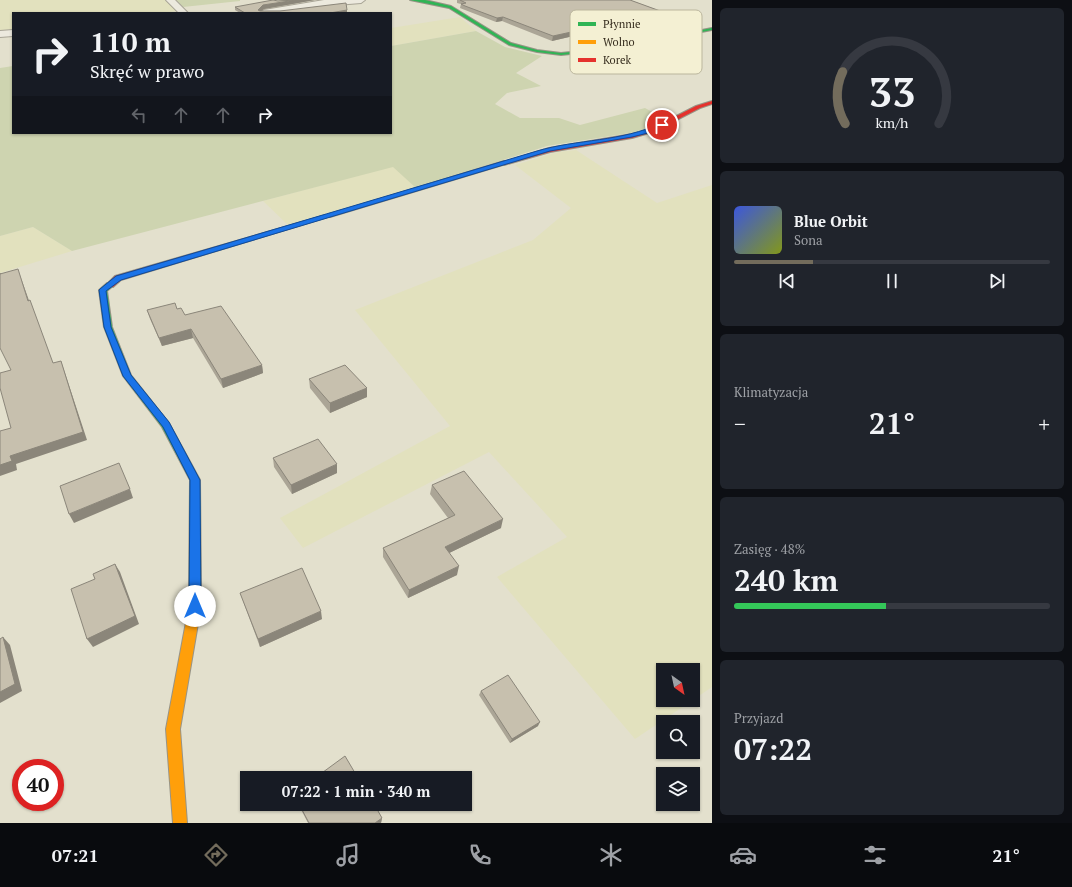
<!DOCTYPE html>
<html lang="pl">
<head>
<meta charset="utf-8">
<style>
  :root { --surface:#171b24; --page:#20242c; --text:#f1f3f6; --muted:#9ea1a6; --line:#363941; --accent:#736c5c }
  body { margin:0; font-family:"PT Serif",serif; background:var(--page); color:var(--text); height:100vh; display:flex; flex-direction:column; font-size:15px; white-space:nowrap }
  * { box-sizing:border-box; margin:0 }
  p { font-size:13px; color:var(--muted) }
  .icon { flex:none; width:22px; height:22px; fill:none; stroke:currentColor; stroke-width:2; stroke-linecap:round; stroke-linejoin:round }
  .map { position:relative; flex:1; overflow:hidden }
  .panel { display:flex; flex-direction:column; gap:8px; padding:8px; background:#0d0f14; width:360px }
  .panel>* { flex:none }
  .guide { position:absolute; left:12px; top:12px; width:380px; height:122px; border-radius:0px; box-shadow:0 1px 3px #0004; background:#171b24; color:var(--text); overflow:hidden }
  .needle { width:26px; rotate:147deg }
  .controls { position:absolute; left:656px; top:663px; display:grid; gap:8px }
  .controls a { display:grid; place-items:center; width:44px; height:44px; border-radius:0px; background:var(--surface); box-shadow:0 1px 3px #0004; font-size:20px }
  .speed { position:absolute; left:12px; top:759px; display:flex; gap:8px; font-size:20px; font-weight:700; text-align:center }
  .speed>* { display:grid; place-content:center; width:52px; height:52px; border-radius:50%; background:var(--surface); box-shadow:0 1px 3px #0004; line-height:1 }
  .speed .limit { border:6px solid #d22; background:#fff; color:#111 }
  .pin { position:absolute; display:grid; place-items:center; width:34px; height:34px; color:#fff; margin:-17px; border:2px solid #fff; border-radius:50%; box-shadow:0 1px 4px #0007 }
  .me { position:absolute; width:44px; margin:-22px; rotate:0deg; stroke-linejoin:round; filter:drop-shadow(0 0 3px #0008) }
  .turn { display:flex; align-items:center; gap:14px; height:84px; padding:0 12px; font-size:18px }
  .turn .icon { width:52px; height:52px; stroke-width:2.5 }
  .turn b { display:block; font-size:28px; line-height:34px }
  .lanes { display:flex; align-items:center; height:38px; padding:0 12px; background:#0003; justify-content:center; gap:20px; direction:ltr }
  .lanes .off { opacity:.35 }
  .big { font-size:30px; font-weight:700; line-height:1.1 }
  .panel .widget { flex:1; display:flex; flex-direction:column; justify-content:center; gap:6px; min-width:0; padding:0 14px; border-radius:6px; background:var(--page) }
  .panel .dial { align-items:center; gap:0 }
  .dial svg { height:104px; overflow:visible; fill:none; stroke:var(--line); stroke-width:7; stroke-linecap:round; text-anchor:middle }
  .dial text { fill:var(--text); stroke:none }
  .song { display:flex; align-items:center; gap:12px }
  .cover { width:48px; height:48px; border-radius:6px; background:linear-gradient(135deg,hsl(230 70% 55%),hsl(70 70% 35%)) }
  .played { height:4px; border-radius:2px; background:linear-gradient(90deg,var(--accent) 25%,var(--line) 25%) }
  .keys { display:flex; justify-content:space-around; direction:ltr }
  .heat { display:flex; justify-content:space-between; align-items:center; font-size:22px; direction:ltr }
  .charge { height:6px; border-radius:3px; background:linear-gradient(90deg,#34c759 48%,var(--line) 0) }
  .trip { position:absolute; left:240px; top:771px; width:232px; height:40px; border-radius:0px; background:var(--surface); box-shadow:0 1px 3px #0004; font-weight:700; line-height:40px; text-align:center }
  .tabs { display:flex; height:64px; justify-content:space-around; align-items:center; background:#090b0e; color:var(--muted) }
  .tabs .icon { width:28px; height:28px }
  .tabs .selected { color:var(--accent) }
  .tabs b { font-size:18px; color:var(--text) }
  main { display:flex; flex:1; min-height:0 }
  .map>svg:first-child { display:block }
  .farmland { fill:#e2e1be }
  .green { fill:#ced4b0 }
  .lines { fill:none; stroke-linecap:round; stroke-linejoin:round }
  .street-casing { stroke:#a8a496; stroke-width:2 }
  .fast-casing { stroke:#989486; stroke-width:2 }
  .slow-casing { stroke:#989486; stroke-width:2 }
  .jam-casing { stroke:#989486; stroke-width:2 }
  .street { fill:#ece9de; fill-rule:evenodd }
  .fast { fill:#30b455; fill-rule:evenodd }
  .slow { fill:#ff9f0a; fill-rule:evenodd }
  .jam { fill:#e5322d; fill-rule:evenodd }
  .wall { fill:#aba596 }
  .shaded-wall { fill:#8b867a }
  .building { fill:#c7c0ae; stroke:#8b867a }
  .route { fill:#1a73e8; stroke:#114b97 }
  .key { fill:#f4f0d3; stroke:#bbb69d; stroke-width:1 }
  .key-label { font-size:11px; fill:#372e1f }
</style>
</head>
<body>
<main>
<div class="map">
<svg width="712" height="823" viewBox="0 0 712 823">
  <rect width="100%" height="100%" fill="#e3e0cd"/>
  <path class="farmland" d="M0,0H176L183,7L184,10L163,13H13V32L0,33Z
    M460,17L476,31L391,46V28Z
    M576,150L657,203L712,185V687L693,700V670H663V700H693L635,739L497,577L567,537L489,452L303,548L280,518L450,426L355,310L533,240L571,208L515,165L558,152Z
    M393,166L416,188L288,225L263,201Z
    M33,227L72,251L0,273V236Z"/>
  <path class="green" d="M176,0H240V1L183,7Z
    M476,31L505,47L542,56L516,73L541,86L507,93L495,104L520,118H559L580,125L645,108L667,120L649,130L547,146L416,188L393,167L72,251L33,227L0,236V68L13,66V133H391V46Z"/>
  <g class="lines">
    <g class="street-casing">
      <path id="street" d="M166,0H175L188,13H179Z
        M324,0H365L361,3L324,6L280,13H260L264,10Z
        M13,30V36L0,37V31Z"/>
    </g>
    <g class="fast-casing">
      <path id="fast" d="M410,0H425L451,6L511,43L537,50L561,53L609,48L712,28V30L609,50L561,55L537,52L509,45L449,8Z
        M107,283H113L114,285L107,291L112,327L131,375L169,423L200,480L201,593L199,597L195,598L191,597L189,593L190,480L162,427L123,376L104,327L99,290Z"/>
    </g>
    <g class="slow-casing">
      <path id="slow" d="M504,161L506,162V164L330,217L325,216Z
        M195,588L199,589L201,593V606L180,729L187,823H173L166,729L189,606V593L191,589Z"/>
    </g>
    <g class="jam-casing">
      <path id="jam" d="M712,101V104L700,108L653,132L632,138L550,152L504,165L501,163L549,148L632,134L649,130L696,106Z
        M326,215L331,216L121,280L113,287H107L106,285L115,276Z"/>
    </g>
    <use href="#street" class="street"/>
    <use href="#fast" class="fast"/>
    <use href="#slow" class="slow"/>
    <use href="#jam" class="jam"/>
  </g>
  <path class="wall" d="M283,0H315L264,9L260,11L347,10V13H240L235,10V7Z
    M457,0H630L685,20L683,24L634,33L616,26L552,41L502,21L496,22L465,10L460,8L461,4L457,3Z
    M177,309L185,315L262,365L263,373L223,388L193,338L162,346L150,319L147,310Z
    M309,379L367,388V397L330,413L310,388Z
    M273,458L337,473L292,494L274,467Z
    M432,485L501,528L449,553L457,575L408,598L383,557V548L448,518L430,494Z
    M240,593L322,619L260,647L243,601Z
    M481,691L538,726L510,743L479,695Z
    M298,804H374L382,818L381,823H308Z"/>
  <path class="shaded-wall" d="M296,0H315L264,9L259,13L258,10L263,5Z
    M347,10V13H330Z
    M503,17L502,21L496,22L497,18Z
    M685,20L683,24L634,33L635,29Z
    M617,22L616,26L552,41L553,36Z
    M18,269L21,278L32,309L28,301Z
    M191,329L193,338L162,346L159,338Z
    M61,361L64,370L87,440L16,464L17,470L0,476V465L10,456Z
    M262,365L263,373L223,388L221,379Z
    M367,388V397L330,413V403Z
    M337,464V473L292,494L291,485Z
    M130,489L133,498L74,523L69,514Z
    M503,519L501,528L443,556L445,547Z
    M115,564L120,572L139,624L93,647L87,639Z
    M459,566L457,575L408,598L409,590Z
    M321,611L322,619L260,647L258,639Z
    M3,637L10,645L22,691L0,703V692Z
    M540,722L538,726L510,743L512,739Z
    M382,818L381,823H375Z"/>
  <path class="building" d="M273,0L278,1L296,0L263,5L258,10L260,11H280L346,3L347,10L330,13H245L235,7Z
    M460,0H630L685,20L635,29L617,22L553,36L503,17L497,18L465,6L461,4L466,3Z
    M18,269L28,301L30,300L53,363L61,361L83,432L10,456L12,461L0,465V431L11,428L0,388V373L11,370L0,348V273V274Z
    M175,303L177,309L181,308L185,315L221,306L262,365L221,379L191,329L159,338L147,310Z
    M345,365L367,388L330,403L309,379Z
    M318,439L337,464L291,485L273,458Z
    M119,463L130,489L69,514L60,486Z
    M464,471L503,519L445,547L459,566L409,590L383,548L455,515L432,485Z
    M115,564L135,616L87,639L71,589L95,579L93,574Z
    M302,568L321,611L258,639L240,593Z
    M3,637L15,684L0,692V639Z
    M508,675L540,722L512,739L481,691Z
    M345,756L358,778H315Z
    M299,804H374L382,818L375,823H309Z"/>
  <path class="route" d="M661,123L665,125L652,132L632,137L550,151L121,280L106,291L111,327L131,375L169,422L200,480L201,606L199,609L195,611L191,609L189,606L190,480L163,427L123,376L104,327L99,290L100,289L116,276C256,235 397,193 537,151C577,139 622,142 661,123Z"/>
  <rect x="570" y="10" width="132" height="64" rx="6" class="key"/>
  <rect x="578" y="22" width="18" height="4" fill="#30b455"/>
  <rect x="578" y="40" width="18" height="4" fill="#ff9f0a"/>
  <rect x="578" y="58" width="18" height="4" fill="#e5322d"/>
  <g class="key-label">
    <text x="603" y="28">Płynnie</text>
    <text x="603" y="46">Wolno</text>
    <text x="603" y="64">Korek</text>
  </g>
</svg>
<div class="controls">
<a><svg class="needle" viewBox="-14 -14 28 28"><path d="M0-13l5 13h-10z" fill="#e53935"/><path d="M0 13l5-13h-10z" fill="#9ea1a6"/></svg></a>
<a><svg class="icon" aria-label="search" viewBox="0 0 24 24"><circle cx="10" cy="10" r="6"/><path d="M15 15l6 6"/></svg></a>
<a><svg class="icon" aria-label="layers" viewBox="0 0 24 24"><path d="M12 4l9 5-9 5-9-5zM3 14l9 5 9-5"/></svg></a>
</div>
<div class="speed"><div class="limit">40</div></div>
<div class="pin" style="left:662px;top:125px;background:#d93025"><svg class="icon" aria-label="arrive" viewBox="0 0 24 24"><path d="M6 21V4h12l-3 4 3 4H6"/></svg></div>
<svg class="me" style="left:195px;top:606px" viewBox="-20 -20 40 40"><circle r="19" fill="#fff"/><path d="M0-13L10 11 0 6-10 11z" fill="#1a73e8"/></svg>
<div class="trip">07:22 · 1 min · 340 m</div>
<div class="guide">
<div class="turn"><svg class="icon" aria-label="right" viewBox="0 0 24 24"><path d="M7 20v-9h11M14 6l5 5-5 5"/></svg><div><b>110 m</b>Skręć w prawo</div></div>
<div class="lanes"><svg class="icon off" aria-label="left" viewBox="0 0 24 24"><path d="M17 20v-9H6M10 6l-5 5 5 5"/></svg><svg class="icon off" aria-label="ahead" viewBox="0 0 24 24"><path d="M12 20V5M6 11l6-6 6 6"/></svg><svg class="icon off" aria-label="ahead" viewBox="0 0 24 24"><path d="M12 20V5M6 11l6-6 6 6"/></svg><svg class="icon" aria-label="right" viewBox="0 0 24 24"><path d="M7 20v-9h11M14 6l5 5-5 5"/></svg></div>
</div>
</div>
<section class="panel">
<div class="widget dial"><svg viewBox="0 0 100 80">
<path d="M14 69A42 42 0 1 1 86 69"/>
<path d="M14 69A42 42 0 0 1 12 29" stroke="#736c5c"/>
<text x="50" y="56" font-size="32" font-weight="700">33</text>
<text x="50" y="72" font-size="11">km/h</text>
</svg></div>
<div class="widget">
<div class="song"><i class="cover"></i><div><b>Blue Orbit</b><p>Sona</p></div></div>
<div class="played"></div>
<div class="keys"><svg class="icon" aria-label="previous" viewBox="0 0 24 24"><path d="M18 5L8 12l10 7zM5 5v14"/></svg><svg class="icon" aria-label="pause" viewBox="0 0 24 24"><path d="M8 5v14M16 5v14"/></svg><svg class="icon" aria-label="next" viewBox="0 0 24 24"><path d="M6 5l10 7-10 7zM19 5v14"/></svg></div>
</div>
<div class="widget"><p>Klimatyzacja</p>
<div class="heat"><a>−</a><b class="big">21°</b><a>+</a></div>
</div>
<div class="widget"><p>Zasięg · 48%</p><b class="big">240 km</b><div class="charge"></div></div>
<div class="widget"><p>Przyjazd</p><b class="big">07:22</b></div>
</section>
</main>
<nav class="tabs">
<b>07:21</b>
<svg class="icon selected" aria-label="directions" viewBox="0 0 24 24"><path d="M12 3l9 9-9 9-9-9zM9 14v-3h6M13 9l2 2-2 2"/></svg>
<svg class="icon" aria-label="music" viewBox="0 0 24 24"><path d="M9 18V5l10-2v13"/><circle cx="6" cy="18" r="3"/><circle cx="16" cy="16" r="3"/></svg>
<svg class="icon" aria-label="phone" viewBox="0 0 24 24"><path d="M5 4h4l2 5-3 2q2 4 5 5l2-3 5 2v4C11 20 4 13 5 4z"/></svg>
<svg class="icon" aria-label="climate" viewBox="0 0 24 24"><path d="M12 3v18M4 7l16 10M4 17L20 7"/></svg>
<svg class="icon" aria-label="car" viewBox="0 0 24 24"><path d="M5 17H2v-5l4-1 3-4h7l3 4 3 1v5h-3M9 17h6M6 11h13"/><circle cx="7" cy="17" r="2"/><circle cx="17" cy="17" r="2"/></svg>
<svg class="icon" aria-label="filters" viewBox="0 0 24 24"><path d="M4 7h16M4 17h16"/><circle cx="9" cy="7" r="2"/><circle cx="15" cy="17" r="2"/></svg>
<b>21°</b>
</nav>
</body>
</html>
